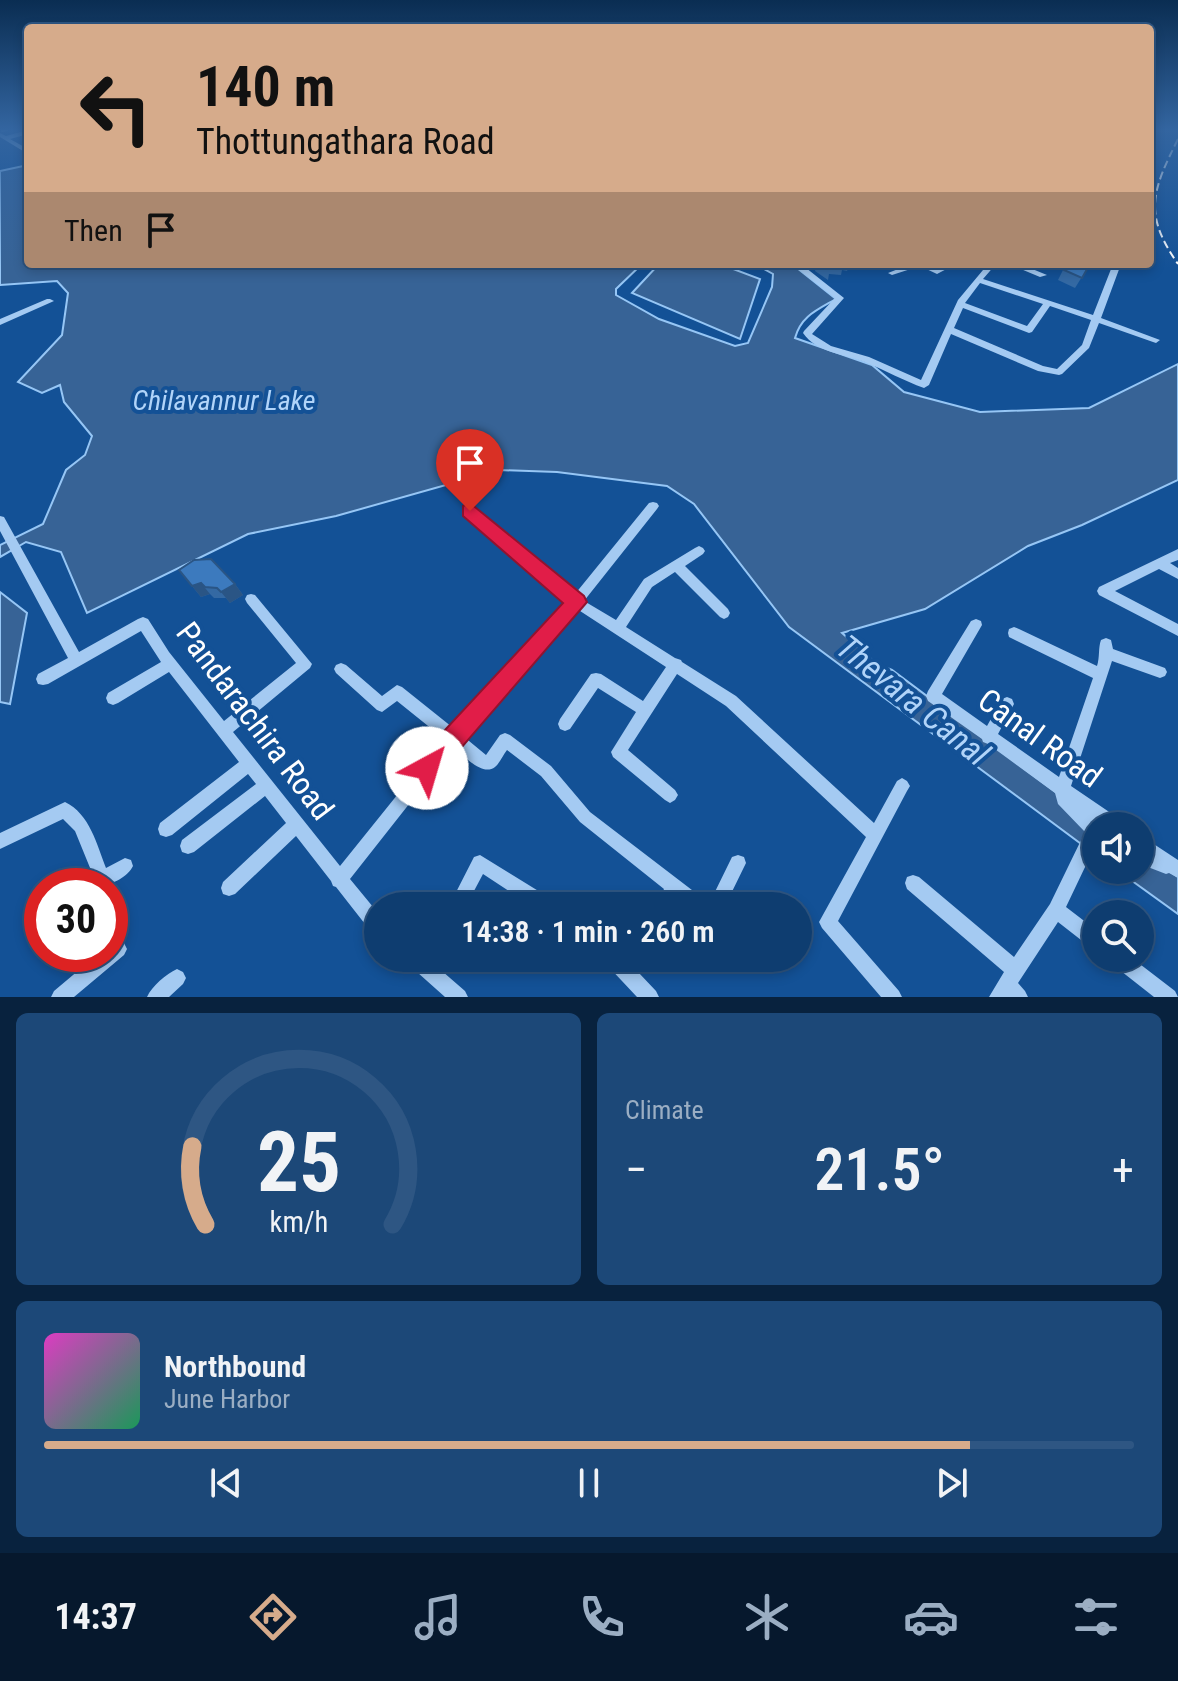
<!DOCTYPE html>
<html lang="en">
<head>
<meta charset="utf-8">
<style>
  :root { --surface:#0e3d70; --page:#1c4878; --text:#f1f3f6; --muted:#9baec3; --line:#2e5683; --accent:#d6ab8b }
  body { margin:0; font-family:"Roboto Condensed",sans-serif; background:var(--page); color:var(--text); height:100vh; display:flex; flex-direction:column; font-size:30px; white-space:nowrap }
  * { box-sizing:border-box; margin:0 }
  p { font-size:26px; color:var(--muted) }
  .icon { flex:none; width:44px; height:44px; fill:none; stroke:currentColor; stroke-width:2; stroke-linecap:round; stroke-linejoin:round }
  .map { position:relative; height:997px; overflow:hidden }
  .panel { display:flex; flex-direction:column; gap:16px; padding:16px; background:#08223e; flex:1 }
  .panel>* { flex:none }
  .guide { position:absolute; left:24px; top:24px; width:1130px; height:244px; border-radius:8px; box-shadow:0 4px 12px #0003,0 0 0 2px var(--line); background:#d6ab8b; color:#111; overflow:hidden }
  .tools { position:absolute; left:1082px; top:812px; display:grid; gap:16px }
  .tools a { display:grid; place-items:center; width:72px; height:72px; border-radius:50%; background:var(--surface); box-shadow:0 4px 12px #0003,0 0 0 2px var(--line); font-size:40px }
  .speed { position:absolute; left:24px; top:868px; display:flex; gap:16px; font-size:40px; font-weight:700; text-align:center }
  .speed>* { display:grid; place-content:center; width:104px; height:104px; border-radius:50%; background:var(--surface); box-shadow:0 4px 12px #0003,0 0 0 2px var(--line); line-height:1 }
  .speed .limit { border:12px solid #d22; background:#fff; color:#111 }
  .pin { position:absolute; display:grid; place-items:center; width:68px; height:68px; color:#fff; margin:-82px -34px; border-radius:50% 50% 50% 0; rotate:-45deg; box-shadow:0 0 8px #0007 }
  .pin .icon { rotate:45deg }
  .me { position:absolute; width:88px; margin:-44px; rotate:39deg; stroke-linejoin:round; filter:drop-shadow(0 0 6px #0008) }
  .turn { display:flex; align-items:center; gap:28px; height:168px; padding:0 40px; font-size:36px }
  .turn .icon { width:104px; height:104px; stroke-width:2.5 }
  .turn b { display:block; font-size:56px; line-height:68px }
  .then { display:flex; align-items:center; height:76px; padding:0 40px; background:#0003; gap:16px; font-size:30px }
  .big { font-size:60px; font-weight:600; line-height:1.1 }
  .panel .tile { flex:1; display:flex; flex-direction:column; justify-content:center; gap:12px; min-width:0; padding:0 28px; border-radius:12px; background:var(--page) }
  .panel .dial { align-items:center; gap:0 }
  .dial svg { height:208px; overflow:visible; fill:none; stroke:var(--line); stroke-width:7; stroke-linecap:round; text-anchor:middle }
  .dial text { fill:var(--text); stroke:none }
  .song { display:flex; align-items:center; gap:24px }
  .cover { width:96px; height:96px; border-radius:12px; background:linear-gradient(135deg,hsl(310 70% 55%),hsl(150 70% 35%)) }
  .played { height:8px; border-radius:4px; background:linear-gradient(90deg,var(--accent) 85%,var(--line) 85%) }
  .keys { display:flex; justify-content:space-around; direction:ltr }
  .heat { display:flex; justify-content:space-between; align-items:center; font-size:44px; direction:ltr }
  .panel .tiles { flex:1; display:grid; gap:16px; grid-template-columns:1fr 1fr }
  .tile:last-child { grid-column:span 2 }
  .trip { position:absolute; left:364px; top:892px; width:448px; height:80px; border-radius:40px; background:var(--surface); box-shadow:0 4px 12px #0003,0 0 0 2px var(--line); font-weight:600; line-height:80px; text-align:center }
  .menu { display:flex; height:128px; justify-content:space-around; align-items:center; background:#06182d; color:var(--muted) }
  .menu .icon { width:56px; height:56px }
  .menu .current { color:var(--accent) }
  .menu b { font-size:36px; color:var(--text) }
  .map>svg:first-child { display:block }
  .water { fill:#376396; stroke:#96c6f5; stroke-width:2 }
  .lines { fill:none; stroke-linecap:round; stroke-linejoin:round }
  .stream { stroke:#96c6f5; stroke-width:2 }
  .minor { fill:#a4caf2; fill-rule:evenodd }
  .rail { stroke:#fff; stroke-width:2; stroke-dasharray:8 4; stroke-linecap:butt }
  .wall { fill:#3469a3 }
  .shaded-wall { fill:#2a5585 }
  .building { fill:#3c7abe; stroke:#2a5585; stroke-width:2 }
  .route { fill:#e11d48; stroke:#92132f; stroke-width:2 }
  .labels { text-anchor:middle; stroke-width:8; stroke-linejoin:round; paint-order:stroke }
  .water-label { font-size:28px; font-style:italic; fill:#b1d4f9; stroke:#135196 }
  .near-street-label { font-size:32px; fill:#fff; stroke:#135196 }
  .near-water-label { font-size:34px; font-style:italic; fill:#b1d4f9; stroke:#135196 }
</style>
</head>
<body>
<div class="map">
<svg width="1178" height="997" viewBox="0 0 1178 997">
  <rect width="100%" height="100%" fill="#135196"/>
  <path class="water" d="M28,165V264H642L616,289V295L659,319L735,346L748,343L772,287L773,274L755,264H792L836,299C817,310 801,316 795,338L872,365L904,392L980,412L1089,408L1178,364V480L1082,525L1028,546L925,609L842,633L877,664L892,670L1101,826H1096V855L789,627L694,504L667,486L557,472L499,470L336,516L248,534L87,613L61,552L26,542L0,557V545L43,524L66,470L85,455L92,436L64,402L60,385L42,393L18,382L62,335L68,293L57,281L0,285V171Z
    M659,264H720L760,279L740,339L632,293Z
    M0,592L27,613L10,704L0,702Z
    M1140,852L1178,877V914L1117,870H1140Z"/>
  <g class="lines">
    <path class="stream" d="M2,131L7,130"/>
    <path class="minor" d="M28,130V134L10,139L28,149V154L0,137V133L6,136Z
      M1150,151L1154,153L1150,157Z
      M792,264H801L844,298L812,334L831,346L869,357L921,380L958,300L988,264H996L983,279L1093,315L1113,264H1121L1101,318L1160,340L1156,343L1153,342L1099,323L1089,348L1062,374L1059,375L1038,371L951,334L929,385L924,388C904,381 885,370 865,362C844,354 817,353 803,333L804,331L835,298ZM980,283L1043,304L1027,326L965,303ZM1050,306L1091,320L1082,345L1057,369L1043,366L954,328L963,308L1029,333L1032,332Z
      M911,264H927L937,269L946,264H956L937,274L920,266L892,275L888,273Z
      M1009,264H1020L1047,275L1040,277Z
      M47,299H50L54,301L0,325V319Z
      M653,502L657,503L659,506L657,509L584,601L616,620L644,579L695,548L699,546L703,548L705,551L703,554L685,566L728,609L730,613L728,617L724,619L720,617L675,572L652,587L626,627L675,658L681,660L682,662L736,696L874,823L897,781L902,778L907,781L910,786L907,791L838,921L899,991L902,997H881L822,928L819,922L866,837L726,706L677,674L628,750L675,790L678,795L675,800L670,803L665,800L613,757L611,752L636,712L598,688L570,729L565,731L560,729L558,724L560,719L591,674L596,673L601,674L643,701L666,667L577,609L463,736L486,755L500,735L505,733L510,735L551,766L590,812L705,900L707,906H686L677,899L673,906H656L664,889L580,822L541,776L507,750C503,755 499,764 495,767C482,777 463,755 454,747L350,879L378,913V936L372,933L336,887L333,886L331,881L296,836L235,894L229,896L223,894L221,888L223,882L286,823L265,796L194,852L188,854L182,852L180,846L182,840L256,784L248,774L172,835L166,837L160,835L158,829L160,823L239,762L169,672L118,703L113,705L108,703L106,698L108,693L161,662L141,631L48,684L43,685L38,684L36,679L38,674L68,658L0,531V516L4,517L79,652L138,619L143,617L148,619L169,652L224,721L296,663L247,603L245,599L247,595L251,594L255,595L312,664L310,668L233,732L340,866L443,738L397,701L382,712L377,710L336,673L334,669L336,665L341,663L346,665L382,696L397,685L402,687L452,727L568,602L466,514L464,511L466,508H474L575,594L649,503Z
      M1178,549V560L1170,563L1178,568V579L1159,569L1115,591L1178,624V636L1099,595L1097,591L1099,587Z
      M976,619L981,621L982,625L942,694L987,726L1002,699L1007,697L1012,699L1014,704L998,734L1059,777L1093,678L1009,637L1008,633L1009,629L1014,627L1019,629L1097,666C1100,657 1098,648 1101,640L1106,638L1111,640L1113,649L1165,668L1167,672L1165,676L1160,678L1112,661L1071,786L1121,820L1123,826H1096V844L1066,907L1096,930V950L1090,947L1058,922L1018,983L1025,991L1028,997H989L1004,972L907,889L905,883L907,877L913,875L919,877L1014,957L1050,904L1085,832L1058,804L1055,793L988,744L983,742L982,739L928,701L926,696L928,691L971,621Z
      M65,802C90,814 97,845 106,868L125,858L131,860L133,866C128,877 109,887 97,885L75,831L63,819L0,849V833Z
      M1140,835L1178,860V878L1169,873L1166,874L1140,864Z
      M480,855L553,900L555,906H532L483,874L466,906H449L474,857Z
      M738,855L744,857L746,863L725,906H708L732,857Z
      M118,940L124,943L127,949L124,955L74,997H51L54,991L98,954H110V944Z
      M405,958H427L465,991L468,997H445L408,964Z
      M603,958H624L626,960L627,958H646L639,973L656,991L659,997H637L606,964Z
      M1109,958H1132L1175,991L1178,997H1154L1112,964Z
      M177,969L183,972L186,978L183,984L169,997H147C152,986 166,974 177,969Z"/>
    <path class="rail" d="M1178,139C1152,191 1143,214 1178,264"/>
  </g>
  <path class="wall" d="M817,264H850L847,271L842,270L841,275L829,274L828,280L815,271Z
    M1066,264H1090L1075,288L1058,280Z
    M179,570L235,584L243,595L230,603L226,598H214L210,594L201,597Z"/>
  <path class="shaded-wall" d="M201,583L210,594L201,597L192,586Z
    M235,584L243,595L230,603L221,592Z"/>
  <path class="building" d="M1067,264H1090L1082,278L1064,270Z
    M211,559L235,584L221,592L217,588L205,587L201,583L192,586L179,570L194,560Z"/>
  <linearGradient id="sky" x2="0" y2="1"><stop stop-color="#0a2d52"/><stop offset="0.48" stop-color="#3365a0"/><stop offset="1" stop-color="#3365a0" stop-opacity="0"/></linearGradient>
  <rect width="1178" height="269" fill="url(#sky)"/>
  <path class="route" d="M470,503L584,596L587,602L436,777L427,780L418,777L415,768L418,759L563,603L463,516V506Z"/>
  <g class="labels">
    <g class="water-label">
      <text x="224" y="410">Chilavannur Lake</text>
    </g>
    <g class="near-street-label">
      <text transform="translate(255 721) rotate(53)" y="11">Pandarachira Road</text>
      <text transform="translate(1040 738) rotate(36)" y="11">Canal Road</text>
    </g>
    <g class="near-water-label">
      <text transform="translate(913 700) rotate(39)" y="12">Thevara Canal</text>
    </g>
  </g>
</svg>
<div class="tools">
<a><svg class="icon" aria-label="sound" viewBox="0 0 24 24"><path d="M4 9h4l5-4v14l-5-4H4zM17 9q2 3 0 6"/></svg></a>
<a><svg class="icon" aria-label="search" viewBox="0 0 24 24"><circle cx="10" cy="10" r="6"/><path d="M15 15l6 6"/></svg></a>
</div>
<div class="speed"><div class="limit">30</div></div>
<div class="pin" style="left:470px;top:511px;background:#d93025"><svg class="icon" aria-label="arrive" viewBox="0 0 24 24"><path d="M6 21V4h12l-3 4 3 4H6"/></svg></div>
<svg class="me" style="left:427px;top:768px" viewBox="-20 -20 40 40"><circle r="19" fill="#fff"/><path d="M0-13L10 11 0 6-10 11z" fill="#e11d48"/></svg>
<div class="trip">14:38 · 1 min · 260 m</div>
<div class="guide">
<div class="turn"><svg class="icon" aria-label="left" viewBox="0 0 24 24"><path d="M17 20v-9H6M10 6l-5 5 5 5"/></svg><div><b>140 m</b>Thottungathara Road</div></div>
<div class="then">Then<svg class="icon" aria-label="arrive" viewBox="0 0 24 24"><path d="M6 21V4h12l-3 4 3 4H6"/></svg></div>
</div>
</div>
<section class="panel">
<div class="tiles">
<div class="tile dial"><svg viewBox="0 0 100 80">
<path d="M14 69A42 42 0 1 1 86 69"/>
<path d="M14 69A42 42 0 0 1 9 39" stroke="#d6ab8b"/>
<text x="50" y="56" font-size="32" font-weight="700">25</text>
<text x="50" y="72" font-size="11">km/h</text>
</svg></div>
<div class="tile"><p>Climate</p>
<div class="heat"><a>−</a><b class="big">21.5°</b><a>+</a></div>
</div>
<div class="tile">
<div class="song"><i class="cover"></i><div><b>Northbound</b><p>June Harbor</p></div></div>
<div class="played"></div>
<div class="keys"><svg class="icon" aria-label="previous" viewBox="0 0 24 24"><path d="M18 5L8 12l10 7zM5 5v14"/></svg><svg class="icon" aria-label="pause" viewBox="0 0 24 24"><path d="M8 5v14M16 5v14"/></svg><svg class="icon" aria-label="next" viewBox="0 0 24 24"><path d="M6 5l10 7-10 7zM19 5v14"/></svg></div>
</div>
</div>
</section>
<nav class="menu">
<b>14:37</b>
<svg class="icon current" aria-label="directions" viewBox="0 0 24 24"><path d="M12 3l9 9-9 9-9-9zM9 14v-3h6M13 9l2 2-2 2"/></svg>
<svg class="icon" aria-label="music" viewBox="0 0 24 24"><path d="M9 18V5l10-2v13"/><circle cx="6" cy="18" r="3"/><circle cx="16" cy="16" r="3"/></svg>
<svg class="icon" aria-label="phone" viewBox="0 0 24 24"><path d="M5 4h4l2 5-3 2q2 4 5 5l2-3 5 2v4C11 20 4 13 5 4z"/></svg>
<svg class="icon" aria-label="climate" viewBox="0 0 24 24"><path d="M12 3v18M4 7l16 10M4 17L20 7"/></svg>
<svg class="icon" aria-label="car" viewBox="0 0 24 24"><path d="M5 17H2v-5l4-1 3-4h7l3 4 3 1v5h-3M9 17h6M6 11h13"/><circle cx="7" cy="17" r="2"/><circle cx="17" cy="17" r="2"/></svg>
<svg class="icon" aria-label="filters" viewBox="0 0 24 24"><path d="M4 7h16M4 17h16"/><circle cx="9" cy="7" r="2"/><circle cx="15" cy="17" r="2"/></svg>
</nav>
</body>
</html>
